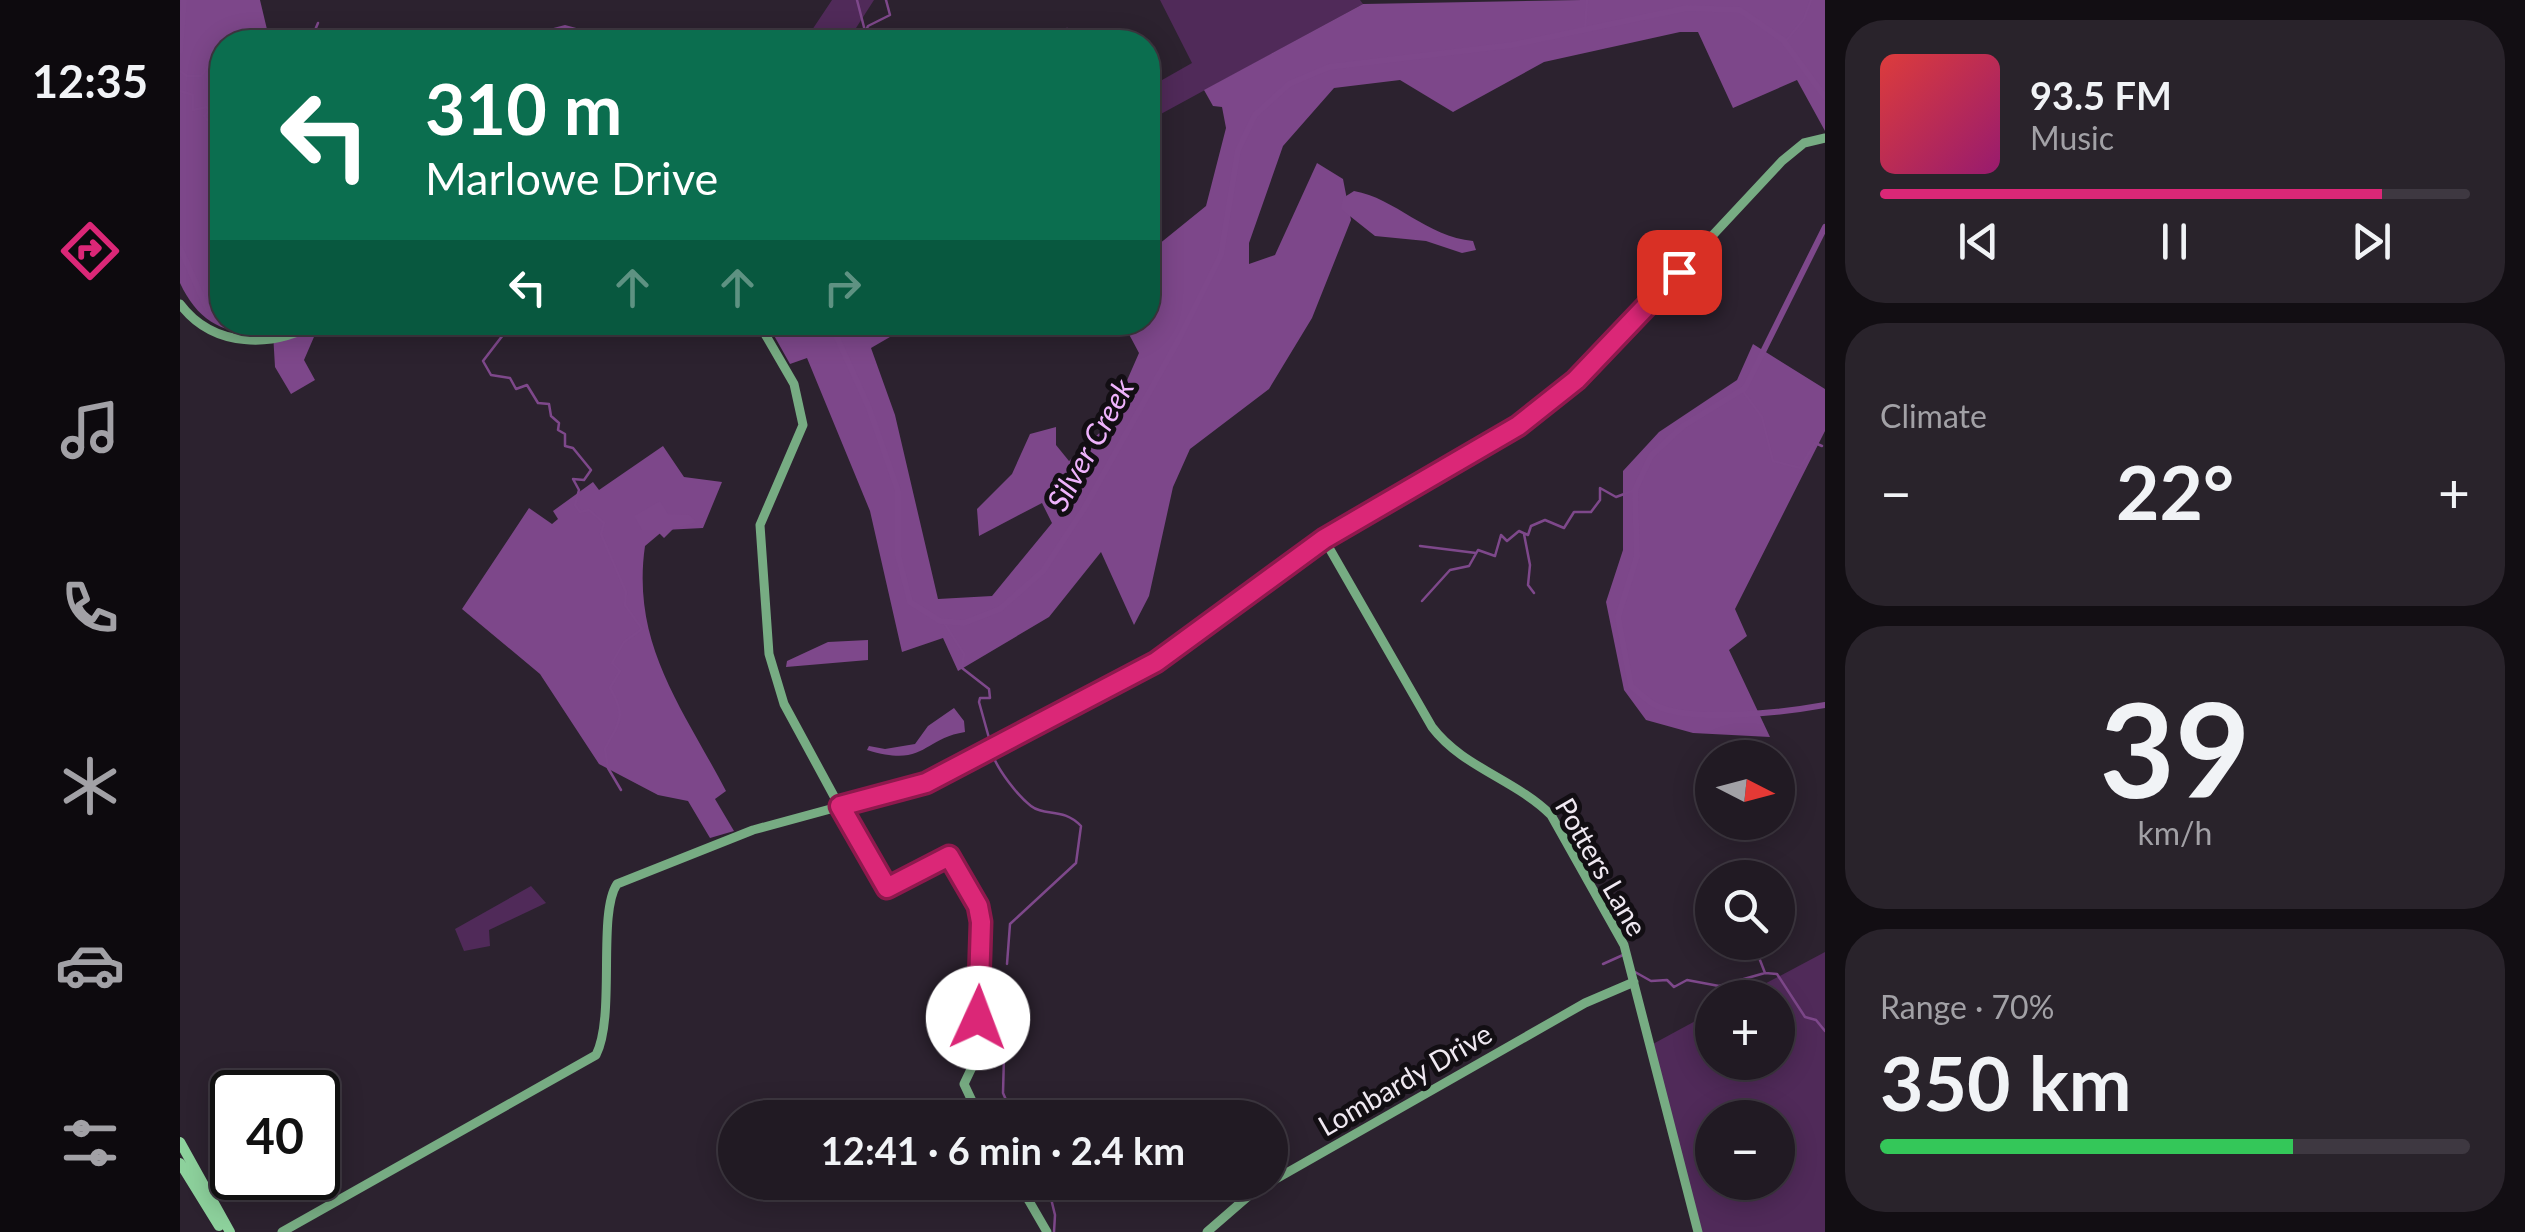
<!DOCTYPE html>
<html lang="en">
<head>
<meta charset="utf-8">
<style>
  :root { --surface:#211a23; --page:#29232b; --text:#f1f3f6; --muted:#a2a1a6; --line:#3e3841; --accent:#db2777 }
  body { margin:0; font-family:Lato,sans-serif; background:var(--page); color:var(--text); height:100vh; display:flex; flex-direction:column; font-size:38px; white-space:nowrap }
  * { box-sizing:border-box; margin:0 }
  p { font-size:32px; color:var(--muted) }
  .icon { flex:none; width:55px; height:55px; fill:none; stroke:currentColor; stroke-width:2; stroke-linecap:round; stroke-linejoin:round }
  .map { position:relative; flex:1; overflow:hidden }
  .sheet { display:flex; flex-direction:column; gap:20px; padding:20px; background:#120e13; width:700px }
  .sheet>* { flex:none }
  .banner { position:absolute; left:30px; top:30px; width:950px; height:305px; border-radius:40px; box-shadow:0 5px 25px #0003,0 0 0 2px var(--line); background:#0b6e4f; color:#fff; overflow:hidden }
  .needle { width:65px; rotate:96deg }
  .buttons { position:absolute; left:1515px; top:740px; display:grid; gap:20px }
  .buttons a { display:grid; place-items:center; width:100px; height:100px; border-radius:50%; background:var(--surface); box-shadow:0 5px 25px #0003,0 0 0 2px var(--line); font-size:50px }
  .speed { position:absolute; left:30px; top:1070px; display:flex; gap:20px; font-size:50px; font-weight:700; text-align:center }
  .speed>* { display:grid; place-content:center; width:130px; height:130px; border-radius:50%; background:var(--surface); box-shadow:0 5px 25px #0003,0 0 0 2px var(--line); line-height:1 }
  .speed .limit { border:5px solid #111; border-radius:15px; background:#fff; color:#111 }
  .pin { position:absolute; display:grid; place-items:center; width:85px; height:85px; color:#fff; margin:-42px; border-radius:20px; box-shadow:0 5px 15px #0006 }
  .me { position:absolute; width:110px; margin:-55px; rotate:2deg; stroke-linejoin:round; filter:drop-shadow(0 0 8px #0008) }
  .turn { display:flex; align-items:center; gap:35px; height:210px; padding:0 50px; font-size:45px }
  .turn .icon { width:130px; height:130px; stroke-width:2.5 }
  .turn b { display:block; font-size:70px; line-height:85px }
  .lanes { display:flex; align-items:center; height:95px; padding:0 50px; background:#0003; justify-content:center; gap:50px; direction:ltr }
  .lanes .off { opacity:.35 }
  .big { font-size:75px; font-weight:700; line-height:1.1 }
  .sheet .card { flex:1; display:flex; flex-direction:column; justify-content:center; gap:15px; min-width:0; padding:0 35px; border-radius:40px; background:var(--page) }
  .sheet .dial { align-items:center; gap:0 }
  .dial b { font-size:130px; line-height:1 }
  .song { display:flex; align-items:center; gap:30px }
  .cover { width:120px; height:120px; border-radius:15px; background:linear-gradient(135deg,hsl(0 70% 55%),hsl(320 70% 35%)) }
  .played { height:10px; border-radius:5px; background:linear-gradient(90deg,var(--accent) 85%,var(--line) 85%) }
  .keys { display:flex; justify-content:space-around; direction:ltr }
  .heat { display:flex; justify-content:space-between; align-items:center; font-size:55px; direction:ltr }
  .charge { height:15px; border-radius:8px; background:linear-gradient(90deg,#34c759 70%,var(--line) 0) }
  .trip { position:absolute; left:538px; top:1100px; width:570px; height:100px; border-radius:50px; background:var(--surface); box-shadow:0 5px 25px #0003,0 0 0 2px var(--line); font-weight:700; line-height:100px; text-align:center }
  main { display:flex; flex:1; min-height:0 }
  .tabs { display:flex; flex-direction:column; width:180px; justify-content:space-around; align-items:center; background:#0d0a0e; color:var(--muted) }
  .tabs .icon { width:70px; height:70px }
  .tabs .active { color:var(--accent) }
  .tabs b { font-size:45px; color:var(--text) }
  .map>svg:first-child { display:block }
  .green { fill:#502a59; fill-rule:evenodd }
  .forest { fill:#7d478a }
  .water { fill:#7e488b }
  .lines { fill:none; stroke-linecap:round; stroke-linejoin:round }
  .stream { stroke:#7e488b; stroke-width:2.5 }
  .river { stroke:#7e488b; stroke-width:6 }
  .secondary { stroke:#77ac83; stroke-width:9 }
  .primary { stroke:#8dd19c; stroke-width:10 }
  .route-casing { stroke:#8e194d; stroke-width:25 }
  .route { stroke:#db2777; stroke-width:18 }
  .labels { text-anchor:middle; stroke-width:10; stroke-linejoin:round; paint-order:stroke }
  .street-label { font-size:28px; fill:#efe8f1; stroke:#120e13 }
  .water-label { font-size:30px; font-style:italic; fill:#efb3fd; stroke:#120e13 }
</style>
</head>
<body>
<main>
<nav class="tabs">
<b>12:35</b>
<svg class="icon active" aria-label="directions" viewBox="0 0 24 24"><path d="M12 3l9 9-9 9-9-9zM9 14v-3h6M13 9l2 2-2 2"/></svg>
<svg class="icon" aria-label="music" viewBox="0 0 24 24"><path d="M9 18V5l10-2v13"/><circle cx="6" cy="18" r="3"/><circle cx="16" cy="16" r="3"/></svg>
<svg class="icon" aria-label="phone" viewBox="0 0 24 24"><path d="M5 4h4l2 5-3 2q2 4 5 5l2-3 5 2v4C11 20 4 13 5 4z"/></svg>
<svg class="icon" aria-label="climate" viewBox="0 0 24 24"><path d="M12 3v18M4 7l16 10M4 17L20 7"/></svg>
<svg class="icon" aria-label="car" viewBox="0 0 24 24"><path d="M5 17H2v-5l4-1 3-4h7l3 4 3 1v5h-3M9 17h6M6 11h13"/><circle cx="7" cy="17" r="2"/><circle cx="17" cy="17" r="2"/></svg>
<svg class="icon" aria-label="filters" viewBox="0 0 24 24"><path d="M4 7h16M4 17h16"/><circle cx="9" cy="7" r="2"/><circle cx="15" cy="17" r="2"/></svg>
</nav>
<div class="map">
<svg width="1645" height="1232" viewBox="0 0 1645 1232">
  <rect width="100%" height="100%" fill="#2c222f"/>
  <path class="green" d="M652,0H694L667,42H624Z
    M980,0H1180L1183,4L968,121V88L1012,63Z
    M351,886L366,903L309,930L310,946L284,951L275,929Z
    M1645,952V1232H1520L1471,1045L1532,1012V1062H1598V998L1560,997ZM1532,1118H1598V1182H1532Z"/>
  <path class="forest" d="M0,0H80L90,42H42V322L140,323L124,360L135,380L111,394L95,367L93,333C48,337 19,324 0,283Z
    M1402,0H1645V131L1617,80L1553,108L1518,32H1500L1364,62L1273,112L1220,80L1154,88L1103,146L1069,243V264L1095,255L1137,163L1163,179L1171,220L1132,318L1089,389L1010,449L993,487L969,596L954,625L921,552L869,617L778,671L763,638L722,652L690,511L627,358L610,364L587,323H734L691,348L715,415L758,599L812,596L872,523L862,503L799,536L797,509L832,474L850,434L876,427V445L889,461L927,426L959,353L943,323L968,322V253L1026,206L1046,128L1042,107L1033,106L1024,90L1183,4Z
    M385,25L449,42H319Z
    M1573,344L1645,389V431L1555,609L1567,636L1549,650L1590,737L1513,733L1466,720L1444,690L1426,602L1443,550V471L1479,432L1557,380Z
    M483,446L504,477L542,482L523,528L484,530L465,546C451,644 502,707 546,791L535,799L554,831L530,838L508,801L478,795L419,764L360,674L282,609L349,508L372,524L378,519L373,511L413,482L419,490Z"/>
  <path class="water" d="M1174,191C1215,198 1247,237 1293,241L1296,250L1282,253L1246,241L1195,236L1161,209L1163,198Z
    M480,501L488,514L509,515L517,522L493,529L484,538L476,530H462L454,516Z
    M688,640V660L606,667L607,661L648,642Z
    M774,708L784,721L785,732C741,739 746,768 687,750L689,746L705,749L735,744L748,726Z"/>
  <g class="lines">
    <path class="stream" d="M677,0L685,31
      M1405,30L1407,0
      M130,42L138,23
      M681,42L688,26L710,15L706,0
      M882,42L887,29
      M1605,42L1624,19L1631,0
      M0,71L7,76H21L32,61L42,58
      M0,91L13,95V110L27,107L29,111L24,116L42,137
      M333,322L303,361L311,375L330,378L336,389L347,385L358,403L369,404L371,416L379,423L378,430L385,434V446L393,448L411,470L404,480L393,479L399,490L395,505L400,512L409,510L424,523L421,534L446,592L445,605L462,629L444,642L432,663L440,671L430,688C448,718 438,723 425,749L428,768L441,790
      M1562,390L1582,417L1593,461L1620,468L1635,443L1642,446
      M1344,534L1350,565L1348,585L1354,593
      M1240,546L1296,553
      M1242,601L1270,570L1289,566L1298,550L1315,556L1321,535L1327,541L1339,531L1348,535L1351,526L1365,520L1384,528L1394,512H1411L1420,500V488L1436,497L1455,490
      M763,621L784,654L782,668L809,689L810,698H800L799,702L809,738
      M813,756C819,771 837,795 851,806C865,817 883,807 901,826L896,863L830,924L827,964
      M1573,942L1585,973L1597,974L1625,1017L1636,1020L1645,1031
      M1423,964L1443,955
      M1455,972L1471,981L1487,980L1494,987L1507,980L1539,986L1585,973
      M826,980L823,1093L834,1118
      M867,1182L875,1215L874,1232"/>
    <path class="river" d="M0,51L4,0
      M1645,227L1565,388L1503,426L1471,456L1455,490L1457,556L1438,617L1451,686C1459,692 1468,702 1477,706C1511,723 1607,712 1645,705
      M0,248L27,308L42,315
      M58,322H81
      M650,322L689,408L718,491V555L730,602L760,621L784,623L820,609L863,571L905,507L999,339L1041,255L1058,150L1075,115L1109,84L1149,67L1332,45L1507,8L1560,10L1603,40L1645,97"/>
    <path class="secondary" d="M0,304C33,348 93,349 138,322
      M578,322L614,384L623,425L580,525L589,654L604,704L700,881L707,888L769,856L797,906L801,921L794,1063L784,1084L800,1118
      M1144,539L1252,727C1282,767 1336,780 1371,815L1444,945L1518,1232
      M838,1182L867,1232
      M102,1232L416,1055C436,1016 417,914 437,884L573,830L746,783L971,665L1144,539L1338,426L1372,400L1433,342L1602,161L1624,143L1645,138
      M1027,1232L1073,1192L1405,1003L1454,982"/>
    <path class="primary" d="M0,1142L50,1232
      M0,1163L39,1226"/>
  </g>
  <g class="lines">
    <g class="route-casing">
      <path id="route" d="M798,1018L801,922L798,906L769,856L707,888L660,806L746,783L976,662L1144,539L1338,426L1396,380L1499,272"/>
    </g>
    <use href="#route" class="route"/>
  </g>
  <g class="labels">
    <g class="street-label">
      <text transform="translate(1421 867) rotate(60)" y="10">Potters Lane</text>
      <text transform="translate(1225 1080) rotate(-30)" y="10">Lombardy Drive</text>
    </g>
    <g class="water-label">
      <text transform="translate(911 445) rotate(-61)" y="10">Silver Creek</text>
    </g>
  </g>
</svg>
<div class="buttons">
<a><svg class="needle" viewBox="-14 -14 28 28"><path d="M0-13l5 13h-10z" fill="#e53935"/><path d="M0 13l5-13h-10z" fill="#a2a1a6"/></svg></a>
<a><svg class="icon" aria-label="search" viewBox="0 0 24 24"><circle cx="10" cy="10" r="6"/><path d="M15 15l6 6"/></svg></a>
<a>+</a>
<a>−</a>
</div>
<div class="speed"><div class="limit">40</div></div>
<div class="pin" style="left:1499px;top:272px;background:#d93025"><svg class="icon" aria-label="arrive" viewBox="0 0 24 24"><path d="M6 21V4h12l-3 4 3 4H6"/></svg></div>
<svg class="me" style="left:798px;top:1018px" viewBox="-20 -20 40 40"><circle r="19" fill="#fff"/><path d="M0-13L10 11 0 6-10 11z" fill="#db2777"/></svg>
<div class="trip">12:41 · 6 min · 2.4 km</div>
<div class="banner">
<div class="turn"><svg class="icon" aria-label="left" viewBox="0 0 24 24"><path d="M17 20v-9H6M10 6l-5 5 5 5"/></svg><div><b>310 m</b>Marlowe Drive</div></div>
<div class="lanes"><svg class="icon" aria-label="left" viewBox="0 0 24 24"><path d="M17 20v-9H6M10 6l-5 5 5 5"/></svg><svg class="icon off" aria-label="ahead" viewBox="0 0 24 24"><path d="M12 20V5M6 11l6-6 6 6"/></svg><svg class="icon off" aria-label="ahead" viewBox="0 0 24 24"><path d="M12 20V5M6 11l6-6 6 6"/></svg><svg class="icon off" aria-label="right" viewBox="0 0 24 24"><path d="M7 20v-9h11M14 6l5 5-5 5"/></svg></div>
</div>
</div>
<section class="sheet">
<div class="card">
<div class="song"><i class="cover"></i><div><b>93.5 FM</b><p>Music</p></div></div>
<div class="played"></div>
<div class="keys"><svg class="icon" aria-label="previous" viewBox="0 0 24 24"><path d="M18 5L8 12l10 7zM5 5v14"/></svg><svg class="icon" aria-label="pause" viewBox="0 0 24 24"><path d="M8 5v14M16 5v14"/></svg><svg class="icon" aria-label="next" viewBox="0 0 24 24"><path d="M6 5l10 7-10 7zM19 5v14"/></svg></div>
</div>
<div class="card"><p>Climate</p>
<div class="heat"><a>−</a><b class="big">22°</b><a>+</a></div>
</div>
<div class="card dial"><b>39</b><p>km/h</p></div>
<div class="card"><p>Range · 70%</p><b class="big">350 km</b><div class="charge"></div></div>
</section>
</main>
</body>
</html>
